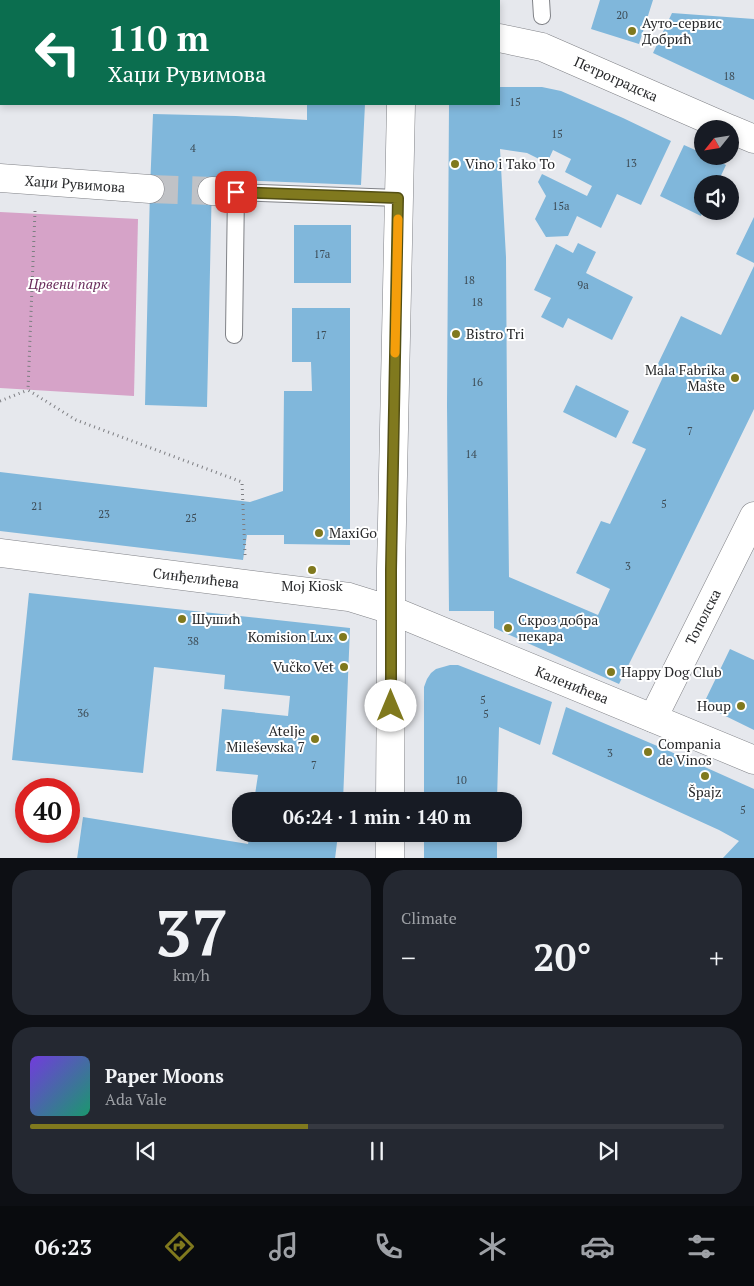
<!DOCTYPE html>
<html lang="en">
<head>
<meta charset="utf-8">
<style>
  :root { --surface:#171b24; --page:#242831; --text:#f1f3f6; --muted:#9ea1a6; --line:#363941; --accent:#80791e }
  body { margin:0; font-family:"PT Serif",serif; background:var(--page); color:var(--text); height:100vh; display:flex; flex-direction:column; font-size:19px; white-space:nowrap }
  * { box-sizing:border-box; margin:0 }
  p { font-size:16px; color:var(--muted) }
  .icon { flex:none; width:28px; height:28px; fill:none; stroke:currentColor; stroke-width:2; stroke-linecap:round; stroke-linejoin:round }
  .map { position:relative; height:858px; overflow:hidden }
  .panel { display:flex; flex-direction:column; gap:12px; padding:12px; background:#0d0f14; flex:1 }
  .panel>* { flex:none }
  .guide { position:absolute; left:0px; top:0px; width:500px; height:105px; box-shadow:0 2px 8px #0003; background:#0b6e4f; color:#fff; overflow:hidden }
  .needle { width:32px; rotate:240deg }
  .buttons { position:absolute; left:694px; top:120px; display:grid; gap:10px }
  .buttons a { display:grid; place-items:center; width:45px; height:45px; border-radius:50%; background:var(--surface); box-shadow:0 2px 8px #0003; font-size:25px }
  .speed { position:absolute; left:15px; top:778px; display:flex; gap:10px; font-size:25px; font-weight:700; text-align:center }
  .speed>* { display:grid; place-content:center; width:65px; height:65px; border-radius:50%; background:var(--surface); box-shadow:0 2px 8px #0003; line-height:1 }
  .speed .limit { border:8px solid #d22; background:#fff; color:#111 }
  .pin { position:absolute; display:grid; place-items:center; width:42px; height:42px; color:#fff; margin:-21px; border-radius:10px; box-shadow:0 2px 8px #0006 }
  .me { position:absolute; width:55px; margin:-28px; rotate:0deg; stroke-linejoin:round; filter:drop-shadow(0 0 4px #0008) }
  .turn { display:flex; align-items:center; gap:18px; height:105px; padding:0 25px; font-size:22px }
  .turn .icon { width:65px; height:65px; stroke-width:2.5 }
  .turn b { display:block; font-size:35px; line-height:42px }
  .big { font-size:38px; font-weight:700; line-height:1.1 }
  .panel .tile { flex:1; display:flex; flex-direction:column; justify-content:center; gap:8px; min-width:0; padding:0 18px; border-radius:20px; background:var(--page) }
  .panel .dial { align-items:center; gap:0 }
  .dial b { font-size:65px; line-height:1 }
  .song { display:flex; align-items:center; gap:15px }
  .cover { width:60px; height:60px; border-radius:8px; background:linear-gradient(135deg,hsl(260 70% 55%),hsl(160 70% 35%)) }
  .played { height:5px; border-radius:2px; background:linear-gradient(90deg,var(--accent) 40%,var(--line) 40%) }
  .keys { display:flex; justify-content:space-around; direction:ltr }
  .heat { display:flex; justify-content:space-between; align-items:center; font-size:28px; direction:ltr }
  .panel .tiles { flex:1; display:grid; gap:12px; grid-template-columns:1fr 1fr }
  .tile:last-child { grid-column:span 2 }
  .trip { position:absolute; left:232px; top:792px; width:290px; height:50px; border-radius:20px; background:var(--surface); box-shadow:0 2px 8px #0003; font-weight:700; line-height:50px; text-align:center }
  .tab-bar { display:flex; height:80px; justify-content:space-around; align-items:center; background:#090b0e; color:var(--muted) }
  .tab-bar .icon { width:35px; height:35px }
  .tab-bar .on { color:var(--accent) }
  .tab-bar b { font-size:22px; color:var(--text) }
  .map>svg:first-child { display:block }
  .green { fill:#d6a3c8 }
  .building { fill:#80b7db }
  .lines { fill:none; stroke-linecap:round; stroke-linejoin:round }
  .street-tunnel { stroke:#c0c2c6; stroke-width:28; stroke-dasharray:28 14; stroke-linecap:butt }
  .lane-casing { stroke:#808287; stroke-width:18 }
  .street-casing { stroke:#808287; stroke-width:29 }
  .secondary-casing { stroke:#808287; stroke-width:29 }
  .path { stroke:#7e7f83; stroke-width:3; stroke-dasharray:1 4; stroke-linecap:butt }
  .lane { stroke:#fff; stroke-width:16 }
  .street { stroke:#fff; stroke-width:28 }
  .secondary { stroke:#fff; stroke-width:28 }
  .route-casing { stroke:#534f14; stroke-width:12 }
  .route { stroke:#80791e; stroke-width:9 }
  .slow { stroke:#f59e0b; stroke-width:9 }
  .poi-dot { fill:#80791e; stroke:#fff; stroke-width:2 }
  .labels { text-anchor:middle; stroke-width:4; stroke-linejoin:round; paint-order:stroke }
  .number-label { font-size:11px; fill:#3d4c56 }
  .poi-label { font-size:14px; fill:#27282a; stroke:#fff; text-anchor:start }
  .street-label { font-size:14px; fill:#27282a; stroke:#fff }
  .park-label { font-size:14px; font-style:italic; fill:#682b5a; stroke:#fff }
</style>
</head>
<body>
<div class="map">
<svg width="754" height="859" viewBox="0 0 754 859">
  <rect width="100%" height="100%" fill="#e6e8ed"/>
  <path class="green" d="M0,212L138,219L134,396L0,388Z"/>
  <path class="building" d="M600,0H653L639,44L591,29Z
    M672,13L754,19V100L653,53Z
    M499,87H542L561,91L623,118L671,141L641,205L617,194L601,228L577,216L568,236L546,237L535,219L546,196L538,182L542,174L587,196L592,186L565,172L571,159L553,150L547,163L527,153L500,149L506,257L507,406L509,577L598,615L610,589L576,573L601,521L610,524L646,449L632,443L663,377L654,372L681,316L721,335L754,266V409L655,612L619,684L494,628V611H449L447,406L449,104H499Z
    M307,104H365L361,185L212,179L207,407L145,405L150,189L153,114L236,116L307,120Z
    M684,145L702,153V156H708L726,165L717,184H702V211H703L701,216L660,196Z
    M754,217V263L736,254Z
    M294,225H351V283H294Z
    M578,243L596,252L586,273L633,297L612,340L568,318L563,328L541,317L551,298L534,290L556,244L573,253Z
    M292,308H350V545L284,544V535H247L243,560L0,531V472L250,502L283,491L284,391H312L311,362H292Z
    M576,385L629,411L616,438L563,412Z
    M29,593L350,628L343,801H254L258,775L216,771L222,709L288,716L290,696L224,689L225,675L154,667L143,773L12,760Z
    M730,649L754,660V730L703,705Z
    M450,665H458L552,702L540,745L499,727L497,801H424V687L427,679L431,673L436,669Z
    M566,707L669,751L754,789V859H722L739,841L719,830L552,754Z
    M83,817L248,844L250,834H338L335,859H77Z
    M424,834H497V859H424Z"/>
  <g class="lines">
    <path class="street-tunnel" d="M150,189L212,191"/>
    <g class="lane-casing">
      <path id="lane" d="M541,0L542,16
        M234,335L236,192L398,198"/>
    </g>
    <g class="street-casing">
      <path id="street" d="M499,38L542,47L730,129
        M730,129L754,139
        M0,178L150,189
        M212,191L236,192
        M653,718L754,516"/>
    </g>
    <g class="secondary-casing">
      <path id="secondary" d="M403,1V0
        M0,553L349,597L391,610L754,760
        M390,801L391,664V569L401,104
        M390,859V834"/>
    </g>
    <path class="path" d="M35,211L28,390L76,420L242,482L245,555
      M0,401L28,390"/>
    <use href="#lane" class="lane"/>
    <use href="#street" class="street"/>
    <use href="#secondary" class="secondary"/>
  </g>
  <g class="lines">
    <g class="route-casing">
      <path id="route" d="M236,192L398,198L391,570V706"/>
    </g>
    <use href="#route" class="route"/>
    <path class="slow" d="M395,353L398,219"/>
  </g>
  <g class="poi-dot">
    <circle cx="632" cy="31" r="5"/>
    <circle cx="455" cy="164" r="5"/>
    <circle cx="456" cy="334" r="5"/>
    <circle cx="735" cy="378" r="5"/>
    <circle cx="319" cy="533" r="5"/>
    <circle cx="312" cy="570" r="5"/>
    <circle cx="182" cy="619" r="5"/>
    <circle cx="508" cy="628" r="5"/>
    <circle cx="343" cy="637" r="5"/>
    <circle cx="344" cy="667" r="5"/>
    <circle cx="611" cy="672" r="5"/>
    <circle cx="741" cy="706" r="5"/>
    <circle cx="315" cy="739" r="5"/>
    <circle cx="648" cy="752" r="5"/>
    <circle cx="705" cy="776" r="5"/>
  </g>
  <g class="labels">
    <g class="number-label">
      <text x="622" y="19">20</text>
      <text x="729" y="80">18</text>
      <text x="515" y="106">15</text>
      <text x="557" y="138">15</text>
      <text x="193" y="152">4</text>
      <text x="631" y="167">13</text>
      <text x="561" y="210">15a</text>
      <text x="322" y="258">17a</text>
      <text x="469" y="284">18</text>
      <text x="583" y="289">9a</text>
      <text x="477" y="306">18</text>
      <text x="321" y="339">17</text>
      <text x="477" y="386">16</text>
      <text x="690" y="435">7</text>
      <text x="471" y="458">14</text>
      <text x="664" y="508">5</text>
      <text x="37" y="510">21</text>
      <text x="104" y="518">23</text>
      <text x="191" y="522">25</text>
      <text x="628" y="570">3</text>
      <text x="193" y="645">38</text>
      <text x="483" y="704">5</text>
      <text x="83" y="717">36</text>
      <text x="486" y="718">5</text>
      <text x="610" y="757">3</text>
      <text x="314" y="769">7</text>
      <text x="461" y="784">10</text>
      <text x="743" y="814">5</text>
    </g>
    <g class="poi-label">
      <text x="642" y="28">Ауто-сервис<tspan x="642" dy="16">Добрић</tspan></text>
      <text x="465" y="169">Vino i Tako To</text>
      <text x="466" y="339">Bistro Tri</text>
      <text x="725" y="375" text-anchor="end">Mala Fabrika<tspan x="725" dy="16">Mašte</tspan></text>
      <text x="329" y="538">MaxiGo</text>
      <text x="312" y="591" text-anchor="middle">Moj Kiosk</text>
      <text x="192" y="624">Шушић</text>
      <text x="518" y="625">Скроз добра<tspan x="518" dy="16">пекара</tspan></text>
      <text x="333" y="642" text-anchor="end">Komision Lux</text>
      <text x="334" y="672" text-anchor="end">Vučko Vet</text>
      <text x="621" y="677">Happy Dog Club</text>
      <text x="731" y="711" text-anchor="end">Houp</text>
      <text x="305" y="736" text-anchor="end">Atelje<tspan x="305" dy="16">Mileševska 7</tspan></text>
      <text x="658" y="749">Compania<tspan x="658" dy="16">de Vinos</tspan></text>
      <text x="705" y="797" text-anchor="middle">Špajz</text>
    </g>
    <g class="street-label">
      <text transform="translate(616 79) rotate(24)" y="5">Петроградска</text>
      <text transform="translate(75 184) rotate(4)" y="5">Хаџи Рувимова</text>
      <text transform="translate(196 578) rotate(7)" y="5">Синђелићева</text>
      <text transform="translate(703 617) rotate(-63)" y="5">Тополска</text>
      <text transform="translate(572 685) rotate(22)" y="5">Каленићева</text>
    </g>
    <g class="park-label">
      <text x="68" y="289">Црвени парк</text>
    </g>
  </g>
</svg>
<div class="buttons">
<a><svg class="needle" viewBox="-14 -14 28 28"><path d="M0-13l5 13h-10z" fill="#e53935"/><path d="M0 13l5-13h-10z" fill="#9ea1a6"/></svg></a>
<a><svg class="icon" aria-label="sound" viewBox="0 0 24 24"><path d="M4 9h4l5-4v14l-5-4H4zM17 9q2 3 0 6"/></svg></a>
</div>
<div class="speed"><div class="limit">40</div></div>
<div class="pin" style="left:236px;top:192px;background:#d93025"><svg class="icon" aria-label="arrive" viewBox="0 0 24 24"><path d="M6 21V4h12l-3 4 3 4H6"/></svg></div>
<svg class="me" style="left:391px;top:706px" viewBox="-20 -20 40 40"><circle r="19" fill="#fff"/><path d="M0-13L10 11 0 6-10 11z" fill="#80791e"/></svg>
<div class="trip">06:24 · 1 min · 140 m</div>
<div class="guide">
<div class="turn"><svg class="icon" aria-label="left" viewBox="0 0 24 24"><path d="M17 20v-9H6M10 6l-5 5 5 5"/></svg><div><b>110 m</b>Хаџи Рувимова</div></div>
</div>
</div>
<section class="panel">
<div class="tiles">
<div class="tile dial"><b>37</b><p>km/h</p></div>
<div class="tile"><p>Climate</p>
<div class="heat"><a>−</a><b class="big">20°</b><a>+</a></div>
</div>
<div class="tile">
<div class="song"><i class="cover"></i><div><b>Paper Moons</b><p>Ada Vale</p></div></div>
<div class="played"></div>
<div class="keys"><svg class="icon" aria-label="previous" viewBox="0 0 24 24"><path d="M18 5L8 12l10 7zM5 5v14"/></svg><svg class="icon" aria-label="pause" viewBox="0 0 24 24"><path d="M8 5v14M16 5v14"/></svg><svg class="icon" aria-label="next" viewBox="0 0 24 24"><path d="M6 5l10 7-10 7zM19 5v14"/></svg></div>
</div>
</div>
</section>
<nav class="tab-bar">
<b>06:23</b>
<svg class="icon on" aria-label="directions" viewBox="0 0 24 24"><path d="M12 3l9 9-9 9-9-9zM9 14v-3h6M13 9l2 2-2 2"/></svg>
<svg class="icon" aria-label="music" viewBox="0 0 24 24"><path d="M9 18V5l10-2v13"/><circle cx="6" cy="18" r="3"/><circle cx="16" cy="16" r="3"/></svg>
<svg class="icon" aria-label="phone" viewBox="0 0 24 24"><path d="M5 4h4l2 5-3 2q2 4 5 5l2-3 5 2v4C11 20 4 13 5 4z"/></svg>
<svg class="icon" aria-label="climate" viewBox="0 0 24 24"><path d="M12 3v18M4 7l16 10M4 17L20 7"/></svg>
<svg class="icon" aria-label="car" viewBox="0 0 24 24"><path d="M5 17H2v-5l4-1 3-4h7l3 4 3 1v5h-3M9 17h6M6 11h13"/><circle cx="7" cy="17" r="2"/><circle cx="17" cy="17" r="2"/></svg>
<svg class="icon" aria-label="filters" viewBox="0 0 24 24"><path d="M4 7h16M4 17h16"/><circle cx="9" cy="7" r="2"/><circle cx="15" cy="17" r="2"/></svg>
</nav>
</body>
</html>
